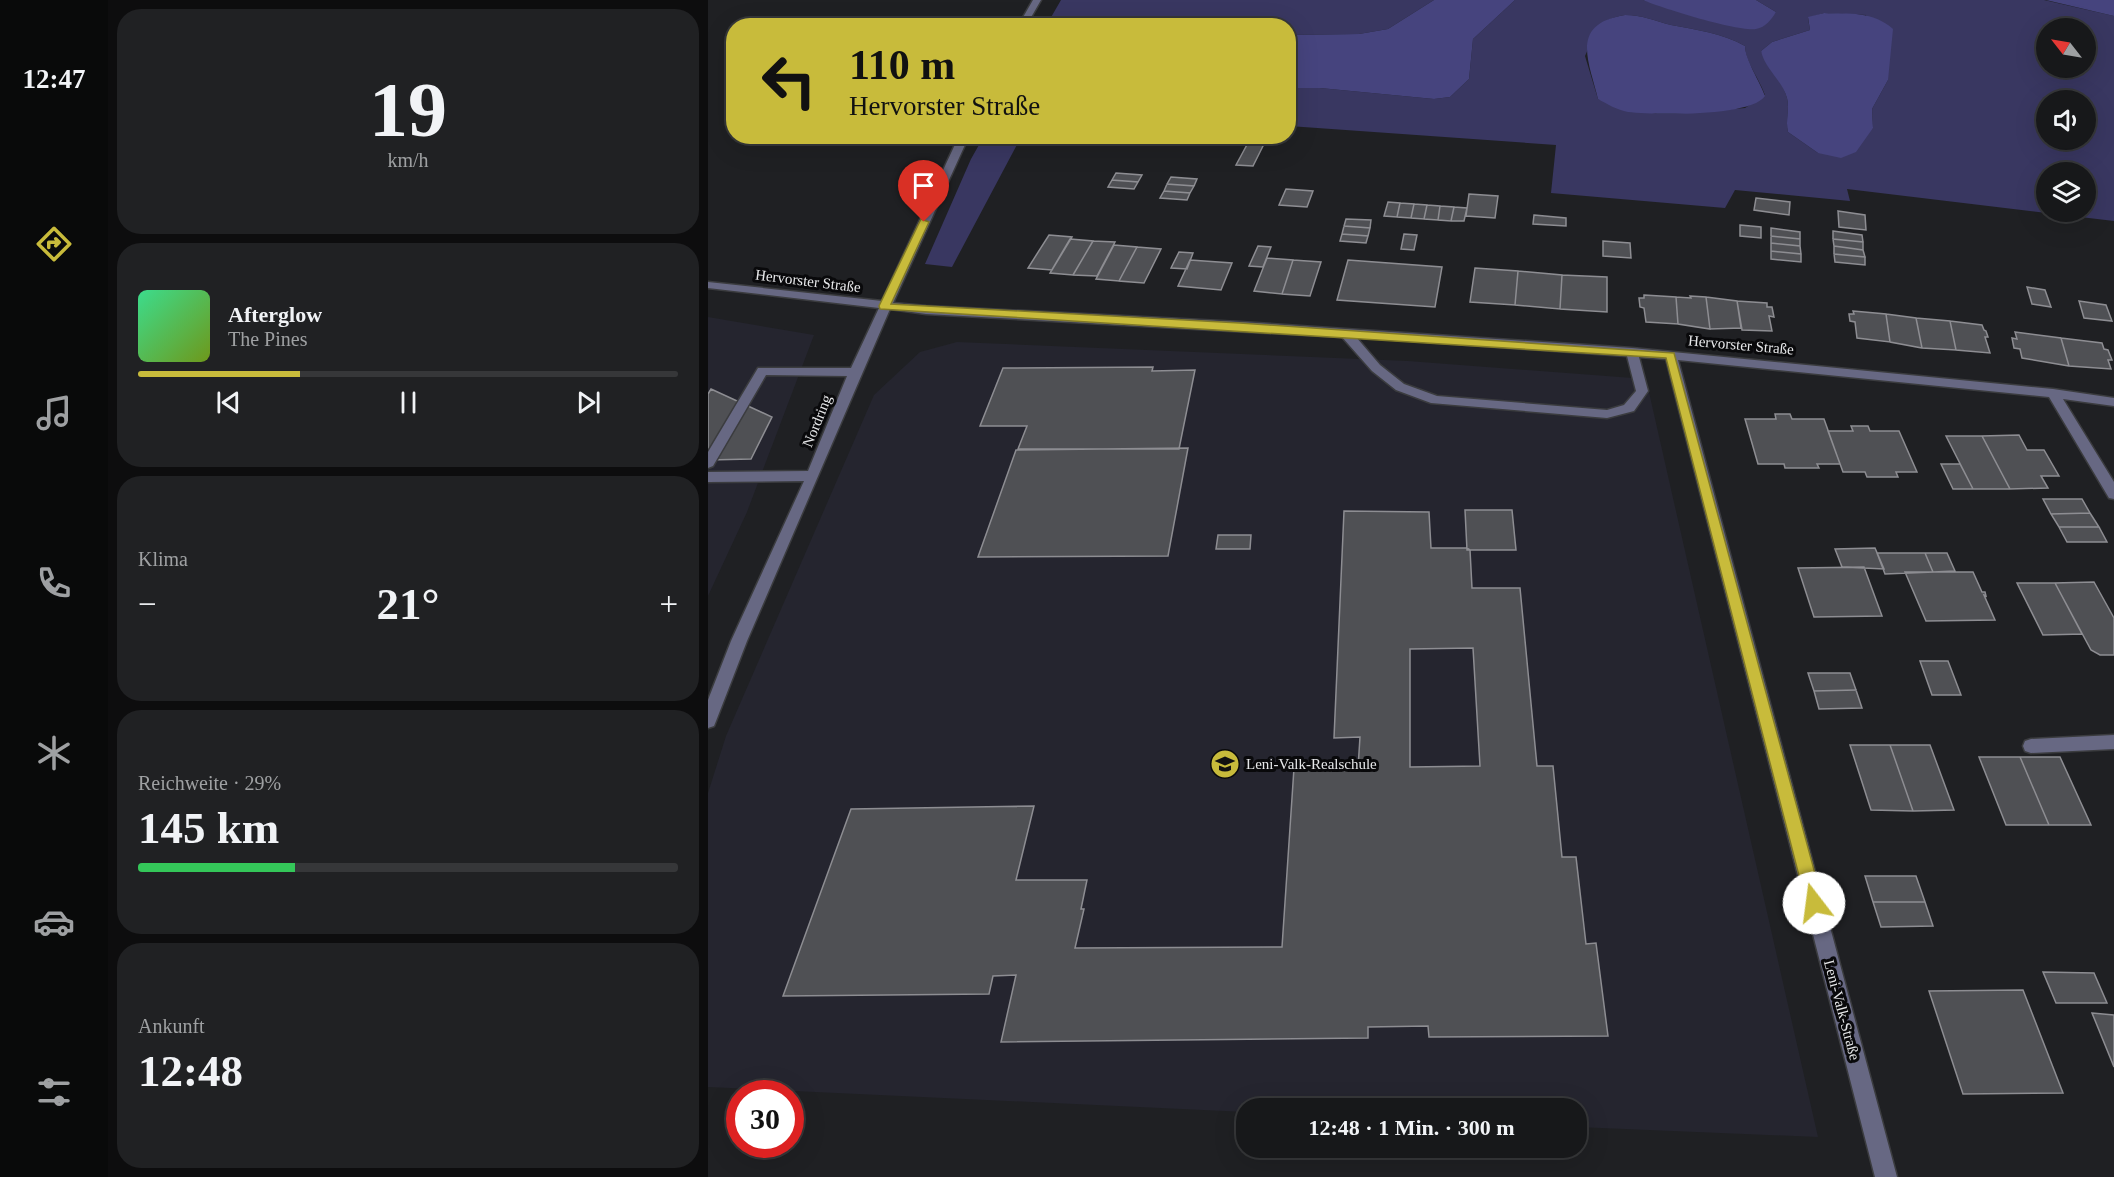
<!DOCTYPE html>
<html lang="de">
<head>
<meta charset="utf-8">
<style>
  :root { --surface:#17181a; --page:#202123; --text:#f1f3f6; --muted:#9ea0a2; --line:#363739; --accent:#c8bb3b }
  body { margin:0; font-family:Georgia,serif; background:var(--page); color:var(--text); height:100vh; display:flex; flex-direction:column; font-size:22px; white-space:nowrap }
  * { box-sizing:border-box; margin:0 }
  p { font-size:20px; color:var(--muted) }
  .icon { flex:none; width:33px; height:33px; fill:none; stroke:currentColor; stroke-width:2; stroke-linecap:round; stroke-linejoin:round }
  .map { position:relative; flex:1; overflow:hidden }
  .panel { display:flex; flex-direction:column; gap:9px; padding:9px; background:#0d0d0e; width:600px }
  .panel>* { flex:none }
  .top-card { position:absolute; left:18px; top:18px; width:570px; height:126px; border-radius:24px; box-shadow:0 6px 24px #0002,0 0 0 2px var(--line); background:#c8bb3b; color:#111; overflow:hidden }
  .needle { width:39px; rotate:301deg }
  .buttons { position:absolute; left:1328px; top:18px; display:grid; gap:12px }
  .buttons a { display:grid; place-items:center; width:60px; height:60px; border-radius:50%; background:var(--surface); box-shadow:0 6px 24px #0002,0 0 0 2px var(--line); font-size:30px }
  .speed { position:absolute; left:18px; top:1080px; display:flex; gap:12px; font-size:30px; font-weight:700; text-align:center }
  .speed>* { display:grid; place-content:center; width:78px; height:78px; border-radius:50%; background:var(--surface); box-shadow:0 6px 24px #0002,0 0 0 2px var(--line); line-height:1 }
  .speed .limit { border:9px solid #d22; background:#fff; color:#111 }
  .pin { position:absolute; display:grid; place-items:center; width:51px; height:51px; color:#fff; margin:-62px -26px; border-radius:50% 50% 50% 0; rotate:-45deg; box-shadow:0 0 6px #0007 }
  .pin .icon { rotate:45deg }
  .me { position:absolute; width:66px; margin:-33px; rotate:345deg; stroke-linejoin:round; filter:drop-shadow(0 0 4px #0008) }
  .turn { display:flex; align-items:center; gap:21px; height:126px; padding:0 24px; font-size:27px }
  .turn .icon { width:78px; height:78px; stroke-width:2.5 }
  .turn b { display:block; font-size:42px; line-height:51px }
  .big { font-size:45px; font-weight:700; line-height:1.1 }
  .panel .tile { flex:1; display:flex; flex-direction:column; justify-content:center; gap:9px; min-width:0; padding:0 21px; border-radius:24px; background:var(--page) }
  .panel .dial { align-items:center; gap:0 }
  .dial b { font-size:78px; line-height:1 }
  .song { display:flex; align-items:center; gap:18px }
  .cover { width:72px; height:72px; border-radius:9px; background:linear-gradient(135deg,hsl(150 70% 55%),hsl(80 70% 35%)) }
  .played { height:6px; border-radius:3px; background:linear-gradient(90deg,var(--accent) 30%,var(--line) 30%) }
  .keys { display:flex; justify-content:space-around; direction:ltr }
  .heat { display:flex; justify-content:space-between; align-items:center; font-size:33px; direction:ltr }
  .charge { height:9px; border-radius:4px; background:linear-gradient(90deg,#34c759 29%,var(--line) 0) }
  .trip { position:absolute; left:528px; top:1098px; width:351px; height:60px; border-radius:24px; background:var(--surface); box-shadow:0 6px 24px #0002,0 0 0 2px var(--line); font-weight:700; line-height:60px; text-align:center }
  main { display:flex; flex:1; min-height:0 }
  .tab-bar { display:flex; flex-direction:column; width:108px; justify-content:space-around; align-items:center; background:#090a0a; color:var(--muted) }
  .tab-bar .icon { width:42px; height:42px }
  .tab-bar .on { color:var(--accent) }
  .tab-bar b { font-size:27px; color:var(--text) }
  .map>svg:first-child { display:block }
  .built { fill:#25252f }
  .green { fill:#393761; fill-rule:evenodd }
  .water { fill:#46447e }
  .building { fill:#4f5054; stroke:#8d8d92; stroke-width:1.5; fill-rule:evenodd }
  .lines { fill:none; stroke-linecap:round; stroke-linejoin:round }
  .minor-casing { stroke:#3b3c3f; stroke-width:3 }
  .minor { fill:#676883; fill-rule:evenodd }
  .route { fill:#c8bb3b; stroke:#827a26; stroke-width:1.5 }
  .labels { text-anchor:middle; stroke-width:6; stroke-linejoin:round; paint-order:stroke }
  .street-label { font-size:15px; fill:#e7e8ea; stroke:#09090b }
  .poi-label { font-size:15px; fill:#e7e8ea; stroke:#09090b; text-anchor:start }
</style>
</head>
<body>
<main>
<nav class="tab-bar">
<b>12:47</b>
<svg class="icon on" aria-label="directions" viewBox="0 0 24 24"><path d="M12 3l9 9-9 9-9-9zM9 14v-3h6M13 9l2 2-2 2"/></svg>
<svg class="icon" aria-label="music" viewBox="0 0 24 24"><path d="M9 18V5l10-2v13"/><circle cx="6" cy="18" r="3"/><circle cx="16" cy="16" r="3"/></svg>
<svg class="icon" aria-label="phone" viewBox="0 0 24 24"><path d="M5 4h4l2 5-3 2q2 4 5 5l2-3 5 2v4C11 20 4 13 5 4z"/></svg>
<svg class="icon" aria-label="climate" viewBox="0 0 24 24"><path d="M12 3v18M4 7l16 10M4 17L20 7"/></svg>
<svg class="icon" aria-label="car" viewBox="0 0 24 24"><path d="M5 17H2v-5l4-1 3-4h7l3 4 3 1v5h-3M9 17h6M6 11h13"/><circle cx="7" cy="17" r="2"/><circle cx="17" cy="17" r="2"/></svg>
<svg class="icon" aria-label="filters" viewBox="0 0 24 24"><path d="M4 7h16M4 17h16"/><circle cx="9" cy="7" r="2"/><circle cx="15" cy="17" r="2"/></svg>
</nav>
<section class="panel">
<div class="tile dial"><b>19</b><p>km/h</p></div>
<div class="tile">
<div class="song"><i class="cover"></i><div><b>Afterglow</b><p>The Pines</p></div></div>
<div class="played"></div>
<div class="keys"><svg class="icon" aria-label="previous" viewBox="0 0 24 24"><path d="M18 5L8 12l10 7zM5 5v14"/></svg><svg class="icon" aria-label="pause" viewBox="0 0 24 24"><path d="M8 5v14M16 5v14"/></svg><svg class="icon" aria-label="next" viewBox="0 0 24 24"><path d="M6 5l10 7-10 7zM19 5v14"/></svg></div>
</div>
<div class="tile"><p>Klima</p>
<div class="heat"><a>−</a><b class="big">21°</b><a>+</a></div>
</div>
<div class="tile"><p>Reichweite · 29%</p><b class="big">145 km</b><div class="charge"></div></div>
<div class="tile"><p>Ankunft</p><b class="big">12:48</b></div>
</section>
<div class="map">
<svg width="1406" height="1177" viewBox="0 0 1406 1177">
  <rect width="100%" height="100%" fill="#1f2023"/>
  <path class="built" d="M0,317L106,335L39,512L0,596Z
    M249,342L700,361L938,379L1110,1137L869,1127L868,1108H538V1112L0,1087V793L18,736L166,395L212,352Z"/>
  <path class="green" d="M353,0H726L680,29L651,34L581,35L580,26H338Z
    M807,0H935L1032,27L1068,12L1048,0H1336L1406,16V221L1139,189L1142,201L1027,190L1017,208L843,193L848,145L581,126V88H612L726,99L742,97L761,79L765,39ZM1116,13L1158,15L1180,80L1164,109L1165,128L1110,153L1080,132C1077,120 1082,110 1079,98C1075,83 1061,65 1053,51L1064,42L1102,30L1100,18ZM917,15C934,15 947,21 963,25C989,30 1014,33 1037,46C1037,61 1052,80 1057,95L1037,108L967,114H948L890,99L877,56C889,31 887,20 917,15ZM1338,28H1377V68H1338ZM1338,100H1377V140H1338ZM1338,172H1377V212H1338Z
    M276,136L313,137L244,267L217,264L263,159Z"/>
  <path class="water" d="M726,0H807L765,39L761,79L742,97L726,99L612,88H581V35L651,34L680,29Z
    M935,0H1048L1068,12C1063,20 1058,27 1048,29C1031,32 953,8 935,0Z
    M1338,0H1406V16Z
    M1116,13C1141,14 1165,11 1185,29L1180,80L1164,109L1165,128L1148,152L1133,158L1110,153L1080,132C1077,120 1082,109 1079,98C1074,80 1057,69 1053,51L1064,42L1102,30L1100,17Z
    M917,15C934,15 947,21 963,25C989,30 1014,33 1037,46C1037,59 1052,82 1057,96C1043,117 946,115 920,112C909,110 899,104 890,99C881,61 861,24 917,15Z"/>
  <path class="building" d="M541,141L557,142L545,166L528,165Z
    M408,173L434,175L430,182L404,180Z
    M463,177L489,179L486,186L459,184Z
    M404,180L430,182L426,189L400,187Z
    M459,184L486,186L482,193L456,191Z
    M578,189L605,191L599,207L571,205Z
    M456,191L482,193L479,200L452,198Z
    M761,194L790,196L787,218L758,216Z
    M1048,198L1082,202L1081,215L1046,210Z
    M680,202L692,203L689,217L676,216Z
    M692,203L706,204L703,218L689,217Z
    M706,204L719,205L716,219L703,218Z
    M719,205L732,206L730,220L716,219Z
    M732,206L746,207L743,221L730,220Z
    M746,207L759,208L756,221H743Z
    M1130,211L1157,215L1158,230L1131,227Z
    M826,215L858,218V226L825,224Z
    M638,219L663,220L662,228L636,226Z
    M1032,225L1053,227V238L1032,236Z
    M636,226L662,228L660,236L634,234Z
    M1063,228L1092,232V239L1063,236Z
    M1125,231L1154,235L1155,242L1125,239Z
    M634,234L660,236L658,243L632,241Z
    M696,234L709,235L706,250L693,249Z
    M341,235L364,237L344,270L320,268Z
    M1063,236L1092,239V246L1063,243Z
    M362,239L385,241L365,275L342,273Z
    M1125,239L1155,242V250L1126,246Z
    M385,241L407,242L389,276L365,275Z
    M895,241L922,243L923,258L895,256Z
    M1063,243L1092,246L1093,254L1063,251Z
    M406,245L429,247L411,281L388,279Z
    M550,246L563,247L555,267L541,266Z
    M1126,246L1155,250L1157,257L1126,254Z
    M429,247L453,249L436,283L411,281Z
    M1063,251L1093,254V262L1063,259Z
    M471,252L485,253L479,269L463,268Z
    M1126,254L1157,257V265L1127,262Z
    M559,258L585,260L574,294L546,291Z
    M482,260L524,263L513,290L470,286Z
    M585,260L613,262L602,296L574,294Z
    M640,260L734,267L727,307L629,300Z
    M767,268L810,271L807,305L762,302Z
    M810,271L854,275L852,309L807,305Z
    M854,275L899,277V312L852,309Z
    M1319,287L1337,290L1343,307L1324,304Z
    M936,295L968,297L970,324L938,322L936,308L932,307L931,298H936Z
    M982,296L998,297L1002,329L970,324L968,297L983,298Z
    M998,297L1029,301L1033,328L1002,329Z
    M1029,301L1059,303V307H1064L1066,317L1061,316L1064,331L1034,330Z
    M1371,301L1398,305L1404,321L1376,318Z
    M1145,311L1178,314L1182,342L1149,338L1147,322L1142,321L1141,314H1146Z
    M1178,314L1208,318L1214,348L1182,342Z
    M1208,318L1242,321L1248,350L1214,348Z
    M1242,321L1274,325L1276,330L1278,331L1280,337H1277L1282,353L1248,350Z
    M1307,332L1353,338L1361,366L1314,358L1312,349L1306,348L1304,338L1309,339Z
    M1353,338L1394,343L1396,349L1400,350L1404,360H1400L1403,369L1361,366Z
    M445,367L444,371L487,370L471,449H310L319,426H272L295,368Z
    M3,389L64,417L43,459L0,460V394Z
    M1067,414H1082L1084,419H1116L1132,464H1109L1111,468H1077L1076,464H1050L1037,419H1068Z
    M1143,426H1160L1162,431H1191L1209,472H1188L1190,477H1159L1157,472H1135L1120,431H1145Z
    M1311,435L1319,450H1336L1351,476H1333L1340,488L1302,489L1274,436Z
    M1238,436H1274L1302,489H1265Z
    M480,448L460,556L270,557L308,450Z
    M1233,464H1252L1265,489H1245Z
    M1335,499H1374L1382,513L1343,514Z
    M757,510H804L808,550H759Z
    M636,511L721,512L723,548H759L762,550L764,588H812L829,766H845L854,857H868L878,944L888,943L900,1036L721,1037L720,1026L660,1027V1038L293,1042L308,975L285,976L281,994L75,996L143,809L326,806L308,880H379L373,909H376L367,948L574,947L586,768H650L652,737L626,738ZM765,648L772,766L702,767V649Z
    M1382,513L1391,527H1351L1343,514Z
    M1351,527H1391L1399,542H1359Z
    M510,535H543L542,549H508Z
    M1167,548L1176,569L1134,567L1127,549Z
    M1169,553H1217L1225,572L1177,574Z
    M1217,553H1239L1247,571L1225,572Z
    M1156,567L1174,616L1106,617L1090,568Z
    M1197,572H1265L1274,592H1277L1278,596L1276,595L1287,620L1218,621Z
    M1386,582L1406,618V655H1392L1383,650L1347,583Z
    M1309,583H1347L1374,634L1335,635Z
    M1212,661H1240L1253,695H1224Z
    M1100,673H1142L1148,690L1106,691Z
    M1148,690L1154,708L1111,709L1106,691Z
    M1142,745H1182L1205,811L1163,810Z
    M1182,745H1222L1246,810L1205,811Z
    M1271,757H1312L1341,825H1298Z
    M1312,757H1352L1383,825H1341Z
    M1157,876H1208L1217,902H1165Z
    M1165,902H1217L1225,926L1173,927Z
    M1335,972L1386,973L1399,1003H1348Z
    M1315,990L1355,1093L1255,1094L1221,991Z
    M1384,1013L1406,1015V1067Z"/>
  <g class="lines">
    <g class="minor-casing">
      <path id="minor" d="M325,0H333L318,26H310Z
        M251,136H261L185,303L218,306L532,322L924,348L1345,389L1406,398V406L1355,399L1406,482V499L1401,498L1341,397L970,360L1189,1177H1167L958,359L931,357L940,391L926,411L899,418L723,403L688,390L664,371L634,337L218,314L182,309L39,641L8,721L6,726L0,728V700L23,641L96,481L0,482V472L100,471L139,376L58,375L5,466L0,468V452L50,368H143L171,308L0,288V282L174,301ZM648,337L919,356L928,391L916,405L899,410L729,396L696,384L672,365Z
        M1406,735V749L1323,753L1317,751L1315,746L1317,741L1323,739Z"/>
    </g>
    <use href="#minor" class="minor"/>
  </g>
  <path class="route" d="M213,219L221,222L183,304L532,323L966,353L1115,903L1112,909L1106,911L1100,909L1098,903L958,358L172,309L171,306Z"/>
  <defs>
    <g id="school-disc" transform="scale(1.5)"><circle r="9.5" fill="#c8bb3b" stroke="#09090b"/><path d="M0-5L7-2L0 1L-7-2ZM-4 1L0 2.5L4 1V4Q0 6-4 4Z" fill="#111"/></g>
  </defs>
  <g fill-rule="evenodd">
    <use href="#school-disc" x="517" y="764"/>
  </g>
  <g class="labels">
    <g class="street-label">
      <text transform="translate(100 281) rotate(7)" y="5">Hervorster Straße</text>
      <text transform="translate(1033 345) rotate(5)" y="5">Hervorster Straße</text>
      <text transform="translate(109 421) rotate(-68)" y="5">Nordring</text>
      <text transform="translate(1134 1010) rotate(75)" y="5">Leni-Valk-Straße</text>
    </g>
    <g class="poi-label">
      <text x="538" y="769">Leni-Valk-Realschule</text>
    </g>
  </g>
</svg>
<div class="buttons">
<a><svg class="needle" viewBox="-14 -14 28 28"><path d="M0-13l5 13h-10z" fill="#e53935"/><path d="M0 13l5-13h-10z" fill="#9ea0a2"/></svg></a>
<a><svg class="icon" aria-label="sound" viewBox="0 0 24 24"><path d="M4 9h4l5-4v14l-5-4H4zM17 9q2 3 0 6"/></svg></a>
<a><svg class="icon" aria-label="layers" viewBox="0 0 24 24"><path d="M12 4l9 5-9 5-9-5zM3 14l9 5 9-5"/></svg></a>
</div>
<div class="speed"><div class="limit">30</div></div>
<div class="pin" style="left:216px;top:222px;background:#d93025"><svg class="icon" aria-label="arrive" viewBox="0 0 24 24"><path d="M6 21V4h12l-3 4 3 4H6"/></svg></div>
<svg class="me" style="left:1106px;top:903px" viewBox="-20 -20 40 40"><circle r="19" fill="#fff"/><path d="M0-13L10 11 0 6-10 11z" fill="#c8bb3b"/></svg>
<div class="trip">12:48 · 1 Min. · 300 m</div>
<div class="top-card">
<div class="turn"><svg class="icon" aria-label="left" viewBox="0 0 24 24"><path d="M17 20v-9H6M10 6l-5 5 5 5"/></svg><div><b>110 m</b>Hervorster Straße</div></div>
</div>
</div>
</main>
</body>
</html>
